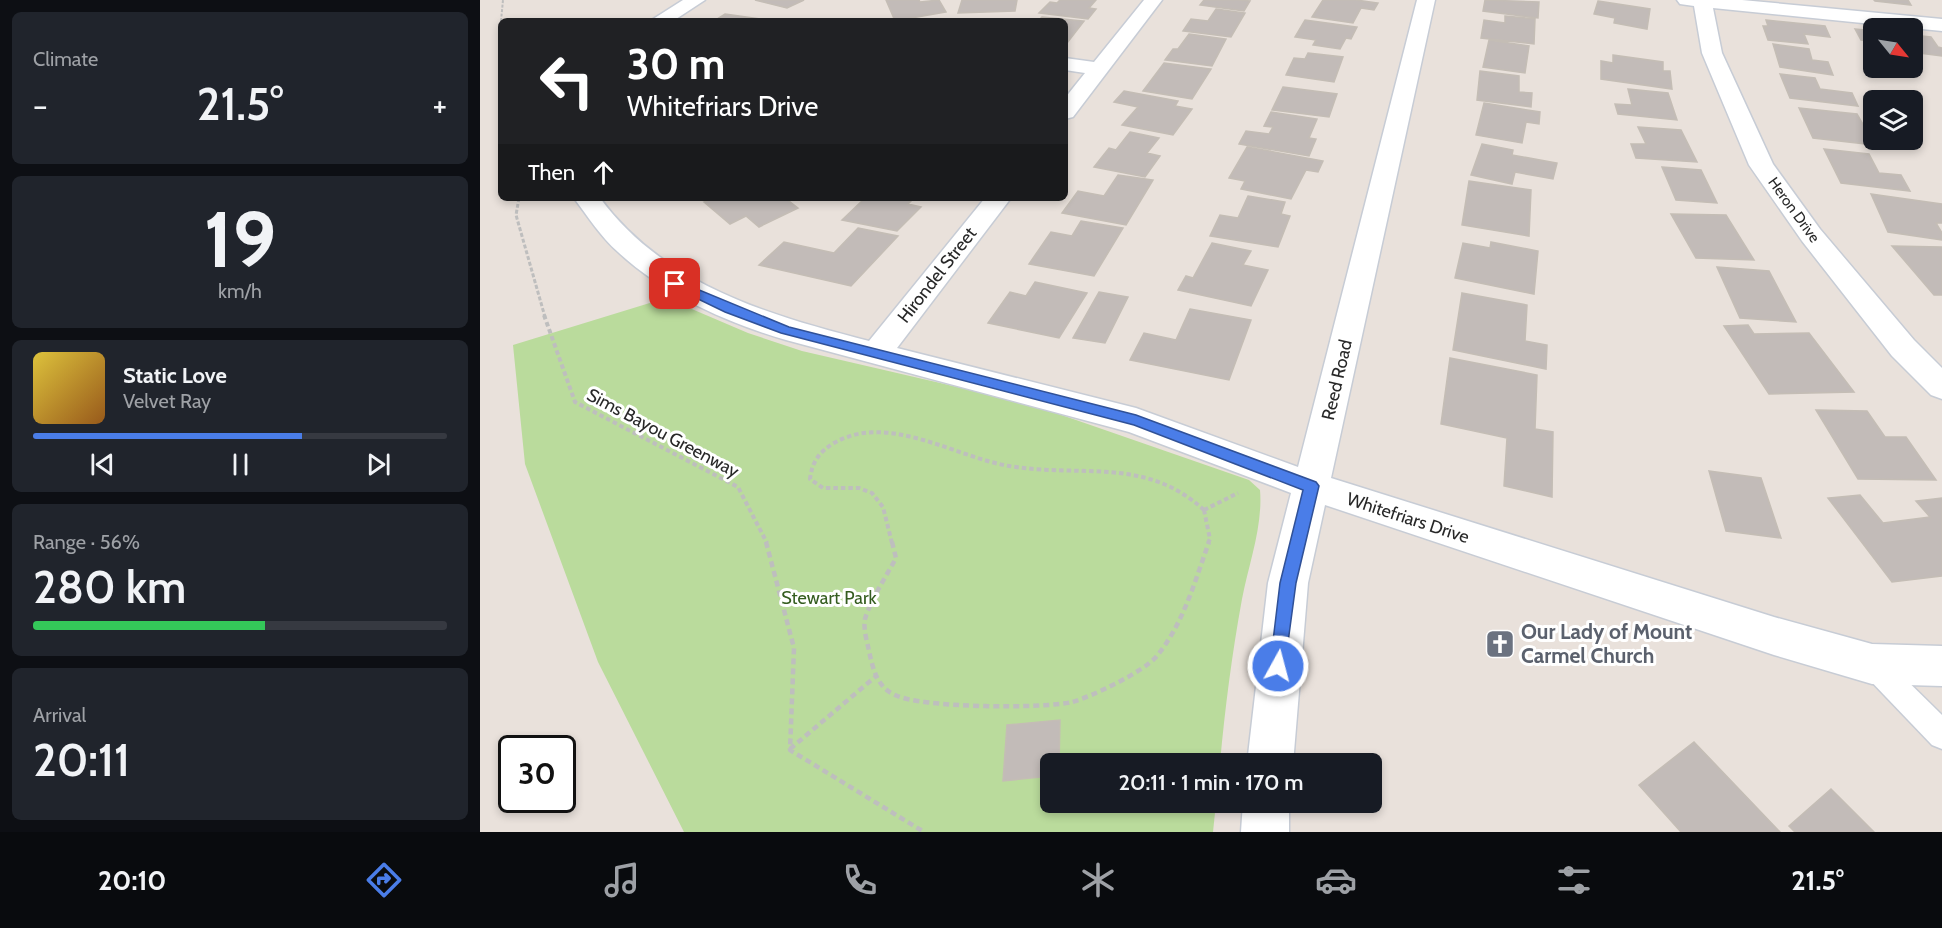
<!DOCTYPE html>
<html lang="en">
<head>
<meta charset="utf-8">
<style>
  :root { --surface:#171b24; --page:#20242c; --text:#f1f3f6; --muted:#9ea1a6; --line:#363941; --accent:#4a7de8 }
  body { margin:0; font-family:Cabin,sans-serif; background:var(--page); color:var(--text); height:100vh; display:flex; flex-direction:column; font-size:22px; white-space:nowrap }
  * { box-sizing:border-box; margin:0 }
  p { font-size:20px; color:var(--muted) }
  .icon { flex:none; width:33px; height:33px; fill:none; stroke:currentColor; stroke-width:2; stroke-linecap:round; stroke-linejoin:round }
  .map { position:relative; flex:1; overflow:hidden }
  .details { display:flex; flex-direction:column; gap:12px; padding:12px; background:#0d0f14; width:480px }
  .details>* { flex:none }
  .banner { position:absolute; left:18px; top:18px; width:570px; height:183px; border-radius:9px; box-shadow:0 3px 9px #0003; background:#202124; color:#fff; overflow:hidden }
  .needle { width:39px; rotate:120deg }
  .tools { position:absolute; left:1383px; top:18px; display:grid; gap:12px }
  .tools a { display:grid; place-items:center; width:60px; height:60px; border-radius:9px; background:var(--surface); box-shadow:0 3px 9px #0003; font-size:30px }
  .speed { position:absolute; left:18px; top:735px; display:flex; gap:12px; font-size:30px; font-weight:700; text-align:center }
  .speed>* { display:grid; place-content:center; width:78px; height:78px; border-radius:50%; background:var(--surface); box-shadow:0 3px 9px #0003; line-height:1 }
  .speed .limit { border:3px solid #111; border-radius:9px; background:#fff; color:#111 }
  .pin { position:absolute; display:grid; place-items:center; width:51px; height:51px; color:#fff; margin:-26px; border-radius:12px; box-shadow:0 3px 9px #0006 }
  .me { position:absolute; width:66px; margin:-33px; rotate:7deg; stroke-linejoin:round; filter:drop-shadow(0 0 4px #0008) }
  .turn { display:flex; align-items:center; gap:21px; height:126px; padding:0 30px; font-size:27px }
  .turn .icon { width:78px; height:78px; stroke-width:2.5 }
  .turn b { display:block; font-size:42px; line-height:51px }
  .then { display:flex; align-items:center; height:57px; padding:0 30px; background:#0003; gap:12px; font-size:22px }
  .big { font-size:45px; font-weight:600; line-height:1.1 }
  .details .widget { flex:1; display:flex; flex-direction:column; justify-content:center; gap:9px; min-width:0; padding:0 21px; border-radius:9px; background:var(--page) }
  .details .dial { align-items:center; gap:0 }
  .dial b { font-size:78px; line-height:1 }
  .song { display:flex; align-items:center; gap:18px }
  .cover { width:72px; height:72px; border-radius:9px; background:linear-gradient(135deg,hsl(50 70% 55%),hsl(30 70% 35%)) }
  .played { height:6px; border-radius:3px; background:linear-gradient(90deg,var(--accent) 65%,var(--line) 65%) }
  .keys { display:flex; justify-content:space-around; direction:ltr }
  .heat { display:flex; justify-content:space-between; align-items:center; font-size:33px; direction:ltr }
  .charge { height:9px; border-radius:4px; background:linear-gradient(90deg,#34c759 56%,var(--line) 0) }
  .trip { position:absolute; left:560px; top:753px; width:342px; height:60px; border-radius:9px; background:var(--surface); box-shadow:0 3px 9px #0003; font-weight:600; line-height:60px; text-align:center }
  .tabs { display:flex; height:96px; justify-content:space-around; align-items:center; background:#090b0e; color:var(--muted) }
  .tabs .icon { width:42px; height:42px }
  .tabs .on { color:var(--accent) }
  .tabs b { font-size:27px; color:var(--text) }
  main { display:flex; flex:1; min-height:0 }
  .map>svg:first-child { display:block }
  .green { fill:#badb9c }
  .building { fill:#c2bbb8; stroke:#c4bdb5; stroke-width:1.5 }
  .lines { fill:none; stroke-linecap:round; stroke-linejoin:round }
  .lane-casing { stroke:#c7ccd5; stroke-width:3 }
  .street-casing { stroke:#c7ccd5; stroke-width:3 }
  .path-far3 { stroke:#bebebe; stroke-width:2; stroke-dasharray:3 1.5; stroke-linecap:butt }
  .path-far2 { stroke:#bebebe; stroke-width:3; stroke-dasharray:4 2; stroke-linecap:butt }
  .path-far1 { stroke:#bebebe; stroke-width:4; stroke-dasharray:4.5 3; stroke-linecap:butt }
  .path { stroke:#bebebe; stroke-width:4.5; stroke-dasharray:6 4; stroke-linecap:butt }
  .lane { fill:#fff; fill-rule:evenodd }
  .street { fill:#fff; fill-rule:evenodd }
  .route { fill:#4a7de8; stroke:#305197; stroke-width:1.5 }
  .labels { text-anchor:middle; stroke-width:6; stroke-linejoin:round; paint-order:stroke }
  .far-street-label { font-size:15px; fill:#282828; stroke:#fff }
  .street-label { font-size:18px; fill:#282828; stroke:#fff }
  .park-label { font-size:18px; fill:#355d20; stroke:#fff }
  .near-worship-label { font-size:21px; font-weight:bold; fill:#5b616d; stroke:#fff; text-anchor:start }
</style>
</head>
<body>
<main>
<section class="details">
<div class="widget"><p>Climate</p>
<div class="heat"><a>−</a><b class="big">21.5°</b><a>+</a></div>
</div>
<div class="widget dial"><b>19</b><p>km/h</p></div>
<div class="widget">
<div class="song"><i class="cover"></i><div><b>Static Love</b><p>Velvet Ray</p></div></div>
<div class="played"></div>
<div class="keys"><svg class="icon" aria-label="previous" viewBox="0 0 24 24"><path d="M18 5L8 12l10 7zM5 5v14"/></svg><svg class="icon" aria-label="pause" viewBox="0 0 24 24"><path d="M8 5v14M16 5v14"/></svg><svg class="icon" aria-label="next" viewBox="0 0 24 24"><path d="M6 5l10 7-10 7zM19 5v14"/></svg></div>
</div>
<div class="widget"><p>Range · 56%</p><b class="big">280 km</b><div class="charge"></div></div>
<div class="widget"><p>Arrival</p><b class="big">20:11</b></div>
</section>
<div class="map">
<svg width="1462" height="832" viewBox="0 0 1462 832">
  <rect width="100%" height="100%" fill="#e9e1db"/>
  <path class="green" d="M186,298L268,333L322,351L547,403L769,480L780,490C783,526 769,563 762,599C752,654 745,708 740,763L570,764V802L736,803L733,832H204L118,662L45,464L33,345Z"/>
  <path class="building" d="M275,0H324L307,8Z
    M406,0H439L440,2L459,0L466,12L415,21Z
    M482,0H537L535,11L478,13Z
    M580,0H616L609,8L616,9L608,19L559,13L570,2L577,3Z
    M724,0H759L770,1L764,11L720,5Z
    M843,0H876L898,3L894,10L881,8L873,23L832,17Z
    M1005,0L1059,2L1058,18L1003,11Z
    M1394,0H1428L1431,5L1395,1Z
    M1118,1L1170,9L1167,29L1134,23L1135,18L1114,14Z
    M736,9L765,13L751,37L703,31L711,19L728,21Z
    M245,14L288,20L234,21Z
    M1025,16L1055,19L1054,44L1001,38L1004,20L1025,23Z
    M562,17L604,21L587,43L585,21H558Z
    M825,20L877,27L871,39L866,38L860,49L833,45L836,40L815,37Z
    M1286,20L1345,26L1350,37L1324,34L1328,44L1288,40L1283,26H1288Z
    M1375,29L1394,31V41L1381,40Z
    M709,34L746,39L732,66L685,60L693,49H698Z
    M1432,35L1451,37L1458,47L1462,48V56L1432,52Z
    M1009,40L1049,46L1045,73L1003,67Z
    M1293,44L1329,49L1332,60L1348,62L1353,75L1300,67Z
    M828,53L863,57L854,82L806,75L814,58L825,59Z
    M1133,55L1183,62V71H1190L1192,89L1121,79V61L1133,63Z
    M684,63L731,69L712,99L663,91Z
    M1000,71L1039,76V92L1052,93L1051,107L997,100Z
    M1300,74L1335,78L1340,89L1372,93L1378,106L1310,98Z
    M803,87L857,94L849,117L792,110Z
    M1148,89L1188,93L1197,120L1138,114L1135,104L1152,105Z
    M644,91L698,101L695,106L712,109L693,135L642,125L658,107L634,102Z
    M1004,103L1060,112L1059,124L1046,122L1042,143L996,135Z
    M1319,108L1377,114L1395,145L1333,138Z
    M791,112L837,119L829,138L836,139L829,156L759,144L766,131L789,134L793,127L784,126Z
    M1158,127L1201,130L1217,162L1156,158L1151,144H1166Z
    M650,132L679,138L667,153L680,156L665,177L614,167L629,148L636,150Z
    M1002,144L1033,150L1032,155L1077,163L1073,179L1035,172L1032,184L991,175Z
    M767,147L843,161L838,172L826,170L811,199L761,189L765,181L749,178Z
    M1344,149L1389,154L1399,173L1421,175L1430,191L1361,183Z
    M1182,167L1221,170L1237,203L1196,200Z
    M638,175L673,180L646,225L582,213L598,191L624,196Z
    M989,181L1051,190L1049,236L982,225Z
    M1391,194L1462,204V223H1456L1462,233V240L1408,232Z
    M768,196L805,202L801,214L810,216L798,247L730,236L740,215L758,218Z
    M234,198H305L318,208L279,227L266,216L250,224L224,202Z
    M385,198H434L428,204L441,207L417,231L362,220Z
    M1191,214L1246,215L1274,260L1216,258Z
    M601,221L643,228L614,276L549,264L571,232L592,236Z
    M378,228L418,236L371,286L279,265L304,242L354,253Z
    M1011,242L1058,251L1054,294L975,278L983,243L1010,248Z
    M732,243L771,251L763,265L788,270L771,306L698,290L706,276L713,278Z
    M1412,246L1462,247V295H1454Z
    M1237,267L1289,271L1316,322L1260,318Z
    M555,282L607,293L579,338L508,323L530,292L546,296Z
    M619,292L648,297L625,343L593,338Z
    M982,293L1047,305L1045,341L1067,345L1066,369L973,350Z
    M710,309L771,320L749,380L650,360L664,333L696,340Z
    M1268,325L1274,334L1329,333L1374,392L1289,394L1244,326Z
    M970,358L1057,375L1055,429L1073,432L1072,497L1024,486L1027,438L961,424Z
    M1336,410L1387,411L1405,437H1426L1456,480L1378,479Z
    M1229,471L1281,478L1301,538L1246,531Z
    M1380,495L1403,523L1450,517L1436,501L1462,498V576L1412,582L1348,498Z
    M580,720L579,764H570V776L523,781L527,725Z
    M1214,742L1300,832H1201L1159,785Z
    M1351,789L1394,832H1315L1309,826Z"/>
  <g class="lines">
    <g class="lane-casing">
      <path id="lane" d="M1393,652L1402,656L1462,715V749L1452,745L1384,674L1380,665L1384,656Z"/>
    </g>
    <g class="street-casing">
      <path id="street" d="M203,0H225L193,21H170Z
        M664,0H682L593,117L585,119V98L605,73L585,70V58L614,62Z
        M937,0H955L851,478L1294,617L1392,644L1462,646V686L1392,684L1294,655L845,505L828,583L813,764H767L788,583L811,493L649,432L306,340C247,323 183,294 138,252C121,237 108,217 94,198H120C184,285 288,315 389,341L505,198H531L417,348L656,408L818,467Z
        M1197,0H1262L1462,19V31L1233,8L1242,53L1293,164L1340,229L1434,340L1462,368V399L1451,395L1412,356L1322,241L1269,165L1222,53L1214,6L1200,4Z
        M763,802H809V832H761Z"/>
    </g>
    <path class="path-far3" d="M21,21L23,0"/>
    <path class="path-far2" d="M39,198L36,215L65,317"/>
    <path class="path-far1" d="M64,315L95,402L258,487L287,543
      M724,510L730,539L728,543
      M724,510L758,493
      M412,543L403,507L392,493L379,488H343L330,479C332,462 339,452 354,443C408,412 475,457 529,466C601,478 665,456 724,510"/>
    <path class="path" d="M286,542L314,648L310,750L444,832
      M412,542L416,558C406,577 391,599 385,619C383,628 387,641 389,651C393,669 397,687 415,695C441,708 563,709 592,702C611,697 663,672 676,657C703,625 715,581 729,542
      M310,749L395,677"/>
    <use href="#lane" class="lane"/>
    <use href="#street" class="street"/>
  </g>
  <path class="route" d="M195,280L309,327L656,415L836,482L839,486L816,583L804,672L798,675L792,672L790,666L800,583L823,490L654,425L301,333L245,312L191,286L189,284Z"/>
  <defs>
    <g id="church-square" transform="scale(1.5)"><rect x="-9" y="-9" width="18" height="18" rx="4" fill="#6b7280" stroke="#fff"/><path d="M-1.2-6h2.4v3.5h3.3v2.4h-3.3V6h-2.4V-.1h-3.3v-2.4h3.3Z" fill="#fff"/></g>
  </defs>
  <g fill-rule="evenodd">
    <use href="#church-square" x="1020" y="644"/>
  </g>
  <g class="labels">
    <g class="far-street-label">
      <text transform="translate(1314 210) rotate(54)" y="5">Heron Drive</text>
    </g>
    <g class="street-label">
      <text transform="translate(457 275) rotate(-52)" y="6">Hirondel Street</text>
      <text transform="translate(857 380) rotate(-77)" y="6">Reed Road</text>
      <text transform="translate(183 433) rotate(28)" y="6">Sims Bayou Greenway</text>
      <text transform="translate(928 518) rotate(18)" y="6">Whitefriars Drive</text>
    </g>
    <g class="park-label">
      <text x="349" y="604">Stewart Park</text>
    </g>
    <g class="near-worship-label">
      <text x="1041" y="639">Our Lady of Mount<tspan x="1041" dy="24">Carmel Church</tspan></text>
    </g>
  </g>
</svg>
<div class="tools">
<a><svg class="needle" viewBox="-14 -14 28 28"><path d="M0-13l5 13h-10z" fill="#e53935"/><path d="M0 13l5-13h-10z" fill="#9ea1a6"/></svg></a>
<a><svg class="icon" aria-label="layers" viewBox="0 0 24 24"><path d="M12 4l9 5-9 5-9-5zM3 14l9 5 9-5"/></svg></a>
</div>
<div class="speed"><div class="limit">30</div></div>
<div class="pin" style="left:195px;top:284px;background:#d93025"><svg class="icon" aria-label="arrive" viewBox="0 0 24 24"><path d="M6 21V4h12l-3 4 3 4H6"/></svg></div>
<svg class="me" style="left:798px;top:666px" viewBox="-20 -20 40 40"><circle r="17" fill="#4a7de8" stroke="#fff" stroke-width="3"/><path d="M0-11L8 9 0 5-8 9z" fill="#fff"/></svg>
<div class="trip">20:11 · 1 min · 170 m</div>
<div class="banner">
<div class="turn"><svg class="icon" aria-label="left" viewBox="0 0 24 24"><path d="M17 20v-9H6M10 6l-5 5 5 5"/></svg><div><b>30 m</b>Whitefriars Drive</div></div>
<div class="then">Then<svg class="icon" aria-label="ahead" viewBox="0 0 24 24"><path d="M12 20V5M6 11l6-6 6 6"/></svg></div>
</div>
</div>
</main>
<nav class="tabs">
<b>20:10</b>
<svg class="icon on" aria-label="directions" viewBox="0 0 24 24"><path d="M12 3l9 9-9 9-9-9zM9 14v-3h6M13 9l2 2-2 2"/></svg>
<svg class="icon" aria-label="music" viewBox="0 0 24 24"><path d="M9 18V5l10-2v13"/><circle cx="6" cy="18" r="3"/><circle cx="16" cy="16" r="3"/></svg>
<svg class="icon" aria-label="phone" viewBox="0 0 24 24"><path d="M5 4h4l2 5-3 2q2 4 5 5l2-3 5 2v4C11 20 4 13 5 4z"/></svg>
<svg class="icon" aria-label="climate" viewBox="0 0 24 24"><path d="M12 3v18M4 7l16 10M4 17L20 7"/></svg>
<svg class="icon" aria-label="car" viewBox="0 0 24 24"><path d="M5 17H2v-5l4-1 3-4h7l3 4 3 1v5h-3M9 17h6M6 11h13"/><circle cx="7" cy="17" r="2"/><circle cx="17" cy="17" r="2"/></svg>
<svg class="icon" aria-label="filters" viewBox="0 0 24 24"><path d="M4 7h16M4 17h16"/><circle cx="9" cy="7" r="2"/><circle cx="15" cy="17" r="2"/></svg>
<b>21.5°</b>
</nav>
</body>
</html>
